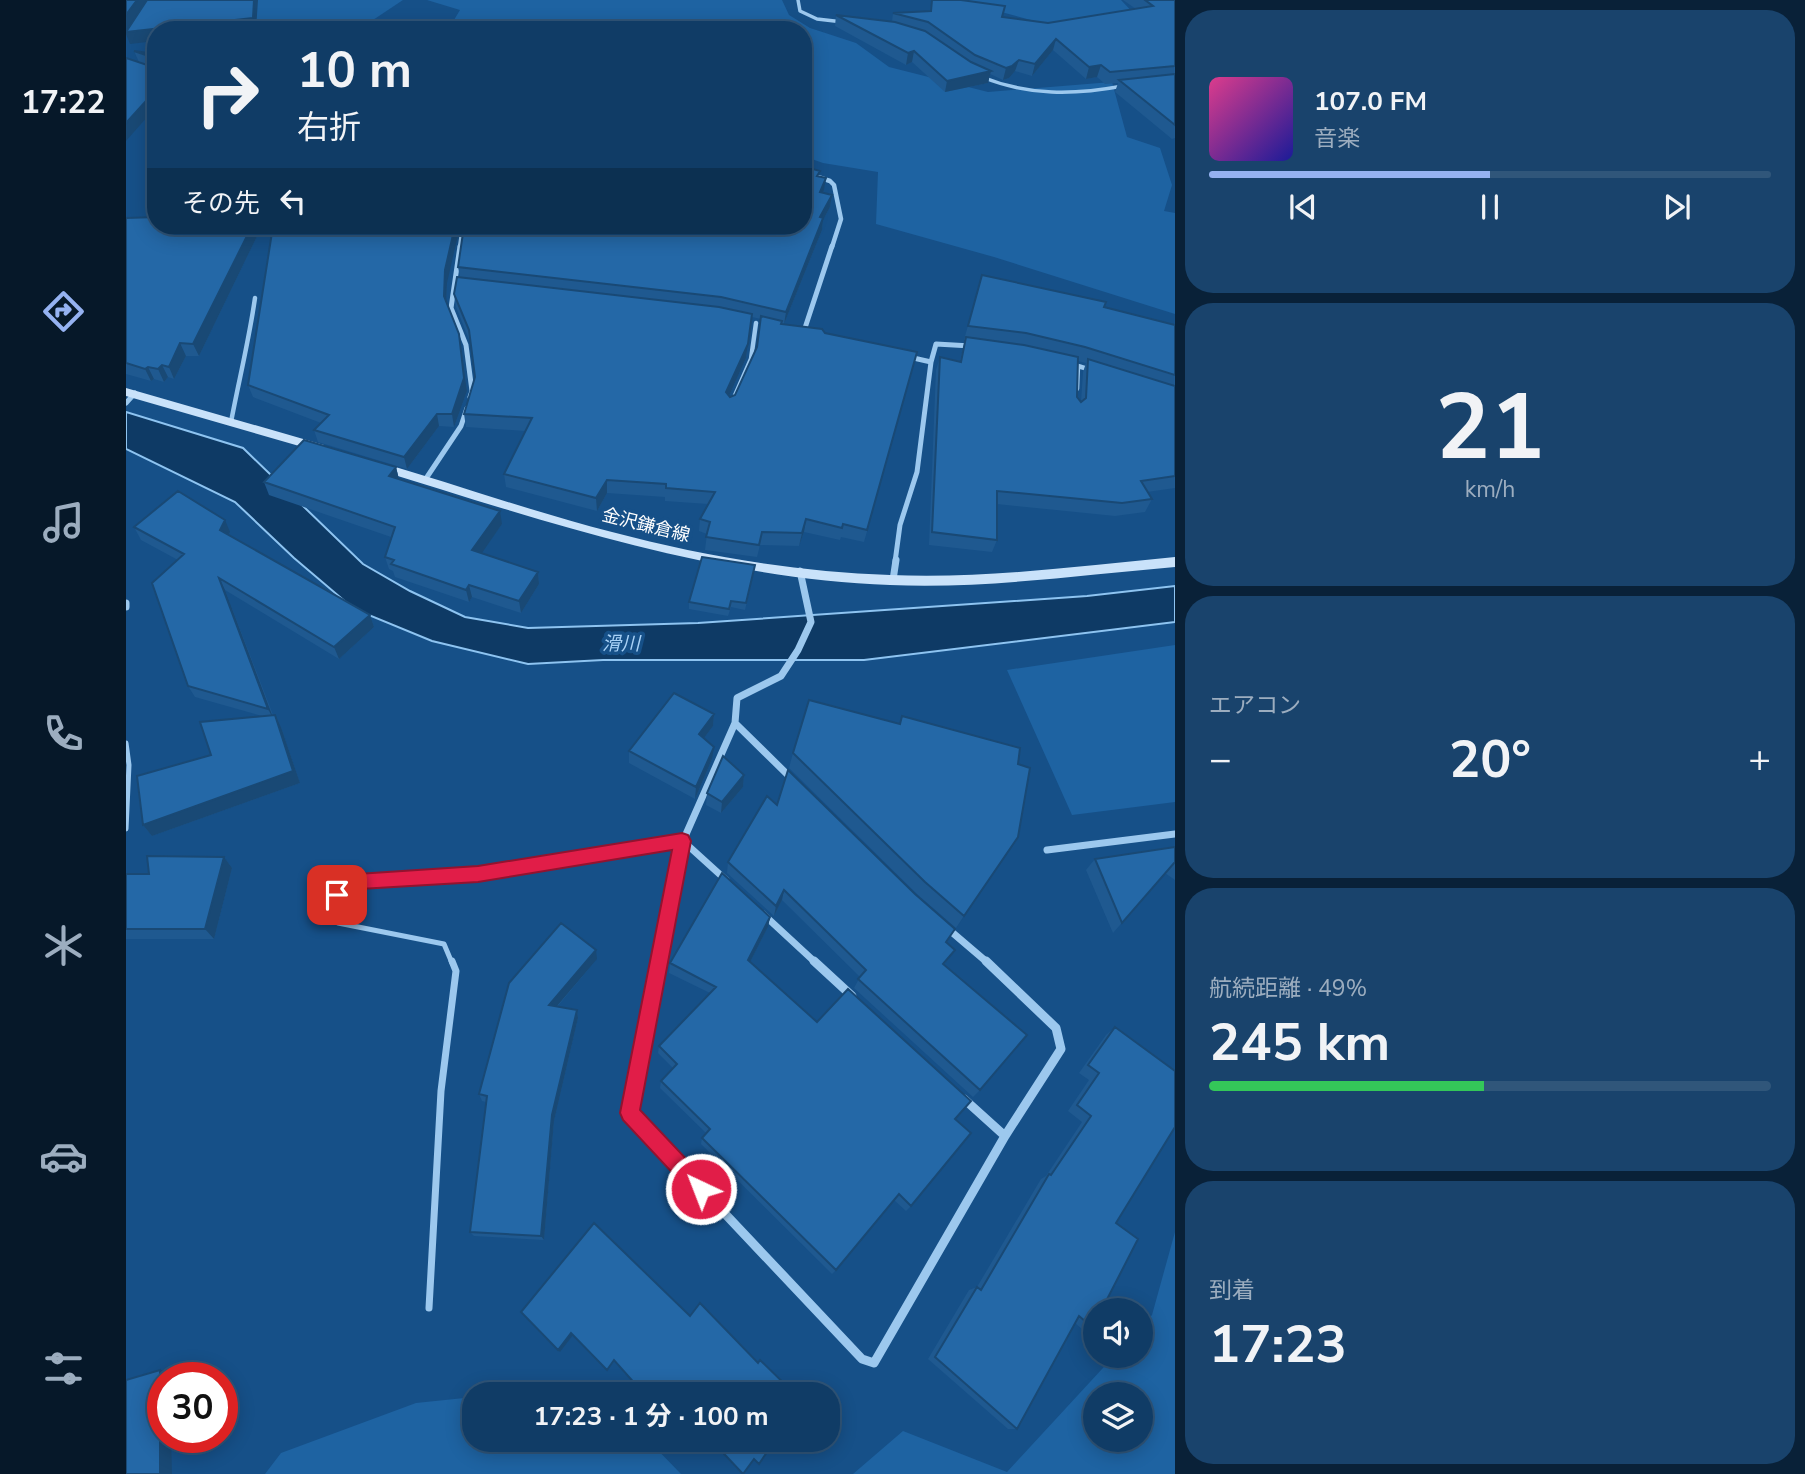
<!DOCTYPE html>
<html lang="ja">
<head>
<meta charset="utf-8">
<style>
  :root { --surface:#103c66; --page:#19436c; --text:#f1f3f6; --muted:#9cadbf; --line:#30567a; --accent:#95b2f1 }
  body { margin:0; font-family:"Nunito Sans","Noto Sans JP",sans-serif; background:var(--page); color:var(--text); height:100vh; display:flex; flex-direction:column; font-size:26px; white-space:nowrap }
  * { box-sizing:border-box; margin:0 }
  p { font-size:23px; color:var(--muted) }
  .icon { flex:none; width:38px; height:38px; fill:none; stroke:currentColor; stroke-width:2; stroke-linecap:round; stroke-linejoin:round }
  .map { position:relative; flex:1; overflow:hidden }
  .panel { display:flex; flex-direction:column; gap:10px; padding:10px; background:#092138; width:630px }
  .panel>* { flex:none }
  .hud { position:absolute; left:21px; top:21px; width:665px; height:214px; border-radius:28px; box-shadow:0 4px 18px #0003,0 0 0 2px var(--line); background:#103c66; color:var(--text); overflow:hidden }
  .tools { position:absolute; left:957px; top:1298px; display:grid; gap:14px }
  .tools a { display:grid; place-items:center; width:70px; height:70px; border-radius:50%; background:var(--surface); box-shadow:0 4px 18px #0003,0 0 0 2px var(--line); font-size:35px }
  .speed { position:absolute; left:21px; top:1362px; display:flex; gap:14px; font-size:35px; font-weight:700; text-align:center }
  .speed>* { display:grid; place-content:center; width:91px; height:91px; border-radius:50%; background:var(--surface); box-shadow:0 4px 18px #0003,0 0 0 2px var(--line); line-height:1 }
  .speed .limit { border:10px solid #d22; background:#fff; color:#111 }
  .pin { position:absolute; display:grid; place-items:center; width:60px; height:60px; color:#fff; margin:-30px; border-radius:14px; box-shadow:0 4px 10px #0006 }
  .me { position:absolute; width:77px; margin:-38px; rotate:317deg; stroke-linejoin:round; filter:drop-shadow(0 0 5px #0008) }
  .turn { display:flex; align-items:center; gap:24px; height:147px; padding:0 35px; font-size:32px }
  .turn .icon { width:91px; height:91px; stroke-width:2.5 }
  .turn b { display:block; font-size:49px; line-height:60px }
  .then { display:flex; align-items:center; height:66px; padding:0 35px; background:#0003; gap:14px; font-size:26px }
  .big { font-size:52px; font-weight:700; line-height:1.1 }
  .panel .tile { flex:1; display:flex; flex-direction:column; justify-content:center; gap:10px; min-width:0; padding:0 24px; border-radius:28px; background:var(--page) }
  .panel .dial { align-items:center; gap:0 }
  .dial b { font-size:91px; line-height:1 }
  .song { display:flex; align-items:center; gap:21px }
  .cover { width:84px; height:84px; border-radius:10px; background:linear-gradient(135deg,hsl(330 70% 55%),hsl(240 70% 35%)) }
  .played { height:7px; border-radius:4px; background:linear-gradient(90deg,var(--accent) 50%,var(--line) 50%) }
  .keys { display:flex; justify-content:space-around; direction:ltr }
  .heat { display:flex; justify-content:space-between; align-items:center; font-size:38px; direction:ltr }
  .charge { height:10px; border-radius:5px; background:linear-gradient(90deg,#34c759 49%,var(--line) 0) }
  .trip { position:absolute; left:336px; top:1382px; width:378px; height:70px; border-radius:28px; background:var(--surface); box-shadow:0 4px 18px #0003,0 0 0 2px var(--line); font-weight:700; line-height:70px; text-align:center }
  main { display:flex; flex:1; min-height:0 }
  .tabs { display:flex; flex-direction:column; width:126px; justify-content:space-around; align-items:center; background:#061829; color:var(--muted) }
  .tabs .icon { width:49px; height:49px }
  .tabs .selected { color:var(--accent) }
  .tabs b { font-size:32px; color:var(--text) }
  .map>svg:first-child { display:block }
  .green { fill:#1e63a2; fill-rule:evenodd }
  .water { fill:#0e3a65; stroke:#8ec4f1; stroke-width:2 }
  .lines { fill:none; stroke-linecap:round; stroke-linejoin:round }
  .lane-far3 { stroke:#9cc8ee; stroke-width:3.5 }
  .lane-far2 { stroke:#9cc8ee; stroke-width:4.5 }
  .lane-far1 { stroke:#9cc8ee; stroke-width:5 }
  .lane { stroke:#9cc8ee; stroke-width:7 }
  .street-far3 { stroke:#9cc8ee; stroke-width:4.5 }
  .street-far2 { stroke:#9cc8ee; stroke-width:5 }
  .street-far1 { stroke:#9cc8ee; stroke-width:7 }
  .street { stroke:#9cc8ee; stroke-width:9 }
  .secondary { fill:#c9e2fa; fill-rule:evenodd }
  .wall { fill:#1f5990; fill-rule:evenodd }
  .shaded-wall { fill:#194975 }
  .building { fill:#2468a7; stroke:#194975; stroke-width:2 }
  .route { fill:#e11d48; stroke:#92132f; stroke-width:2 }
  .labels { text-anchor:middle; stroke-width:7; stroke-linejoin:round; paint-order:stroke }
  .street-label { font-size:18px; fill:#fff; stroke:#165088 }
  .water-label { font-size:19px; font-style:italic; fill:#a8d1f6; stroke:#165088 }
</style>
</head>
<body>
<main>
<nav class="tabs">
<b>17:22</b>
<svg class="icon selected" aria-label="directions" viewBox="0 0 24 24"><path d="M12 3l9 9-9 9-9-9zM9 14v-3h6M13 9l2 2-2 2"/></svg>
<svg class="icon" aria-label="music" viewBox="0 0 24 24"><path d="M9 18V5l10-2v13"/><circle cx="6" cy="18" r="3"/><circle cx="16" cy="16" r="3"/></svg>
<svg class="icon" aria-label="phone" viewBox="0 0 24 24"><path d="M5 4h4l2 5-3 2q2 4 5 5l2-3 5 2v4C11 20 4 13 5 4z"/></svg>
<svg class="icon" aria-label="climate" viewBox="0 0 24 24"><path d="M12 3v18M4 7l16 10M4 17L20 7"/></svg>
<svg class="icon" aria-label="car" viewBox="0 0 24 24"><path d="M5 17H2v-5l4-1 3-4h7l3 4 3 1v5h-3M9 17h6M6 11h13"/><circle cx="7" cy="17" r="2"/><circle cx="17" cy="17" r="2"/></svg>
<svg class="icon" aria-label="filters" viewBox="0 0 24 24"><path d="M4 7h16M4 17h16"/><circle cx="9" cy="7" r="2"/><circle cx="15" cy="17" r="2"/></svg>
</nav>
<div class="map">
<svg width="1049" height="1474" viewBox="0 0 1049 1474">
  <rect width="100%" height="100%" fill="#165088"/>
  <path class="green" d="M116,0H277L232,30H109Z
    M301,0H656L663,15L684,28L730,43L763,67L862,92L986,82L1001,137L1034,148L1046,185L1038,211L1049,213V314L868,257L750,224L752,172L697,163L677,156V30H322L334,10Z
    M831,0H995L1012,18L927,26Z
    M1049,645V802L946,815L881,670Z
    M1049,1232V1474H727L777,1431L881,1472L988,1356H1015V1327L1026,1315ZM970,1395H1015V1440H970Z
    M468,1385L478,1395H368Z
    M348,1397V1440H522L555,1474H139L155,1453L290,1403Z"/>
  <path class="water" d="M0,412L117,448L237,564L284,591L339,617L402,628L572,623L961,596L1049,586V622L738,660H477L402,664L306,641L228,609L168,558L109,502L0,449Z"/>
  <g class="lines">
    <path class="lane-far3" d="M672,0L674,11L691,19L717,22
      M856,77C903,96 948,95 997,86"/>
    <path class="lane-far2" d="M951,389L952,366L965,370
      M607,400L625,359L630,323
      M105,422C113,380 123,340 129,298"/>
    <path class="lane-far1" d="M0,743L3,765L0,829
      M326,963L318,944L212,923L207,906L211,895L231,881L352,874L557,841"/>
    <path class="lane" d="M303,1308L315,1091L330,971L326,961"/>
    <path class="street-far3" d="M677,172L704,181L708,185L715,219L706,247
      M334,247L337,226"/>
    <path class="street-far2" d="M334,246L325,308L340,345L346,391L344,397
      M677,334L706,246
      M805,362L810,344L845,346
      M0,403L9,393
      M299,480L335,426L341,408
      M769,562L774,525L791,472L805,362L783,357"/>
    <path class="street-far1" d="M767,580L770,560
      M0,603V607
      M609,723L666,779
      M557,841L600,880
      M921,850L1049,834
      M637,914L690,963
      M821,928L862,963
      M533,963L557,841L609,723L611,698L655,676L672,650L685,622L674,571"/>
    <path class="street" d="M534,961L504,1113L736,1359L748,1363L879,1136L935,1049L930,1028L860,961
      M688,961L726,996
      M838,1099L879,1136"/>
    <path class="secondary" d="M0,388L198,445L200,448L194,452L0,396Z
      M253,462C331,485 408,512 486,532C577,556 670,572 764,575C859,579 954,566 1049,557V567C954,575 860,589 764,585C585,578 418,521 249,469L247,466Z"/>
  </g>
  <path class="wall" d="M806,0L876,17L922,23L1010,9L997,0H1049V138L1046,139L989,92L992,83L979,84L971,77L960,79L927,50L906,76L889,71L883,78L877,80L864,74L862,83L819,92L786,62L780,65L709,26L710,15L766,22L767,13L804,11Z
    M8,51L30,54V107L13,62Z
    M693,176L700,178L697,193L706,195L704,207L697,220L696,230L658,324L791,352L738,542L715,537L714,540L678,532L673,546L634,545L631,557L579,550L581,534L573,531L574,519L582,504L539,501V497L481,493L471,511L380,487L378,474L399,431L340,427L338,414L349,377L344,342L330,307L328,294L334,277L332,267ZM626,317L635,319L631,347L609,395L604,397L603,396L620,358Z
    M0,218L30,226H136L73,356H60L48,379L42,377L38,382L28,379L25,381L0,374Z
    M856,275L1049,325V488L1021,492L1026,499L1019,512L989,516L871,504V540L866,552L803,545L810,370L814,357L834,361L839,340H838ZM952,361L960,363L957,372L955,402L951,397Z
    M321,283L320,302L335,346L341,391L328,427L313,426L281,469L192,442L188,430L195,423L127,397L122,385Z
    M270,467L273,479L376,524L355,553L412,572L413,584L395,613L346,597L343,602L269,577L267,571L263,569L259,557L265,537L143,495L138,482Z
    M8,527L104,532L103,535L244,615L248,627L213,659L99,590L147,715H149L155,727L174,783L26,836L17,825L85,755L136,716L69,697L62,686L52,560L15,540Z
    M628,572L619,610L605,607L602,616L563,609V602Z
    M588,714L587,726L578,738L586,759L569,799L503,763V751Z
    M667,753L892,764V837L830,928L792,895L663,768Z
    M618,775L617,787L595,813L580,805L581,793Z
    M651,805L829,950L818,965L854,1090L847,1097L728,988L734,977L656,900L648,916L601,873L602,862Z
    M1049,847V880L1039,873L987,933L960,870L969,859Z
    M98,857L106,868L88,939H0V874H23Z
    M644,917L642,927L624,962L691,1022L829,1119L785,1206L780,1211L768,1200L710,1270L706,1274L575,1144L576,1138L580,1133L534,1088L535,1081L547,1068L532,1053L533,1046L584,993L543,973L544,963Z
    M471,959L431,1007L451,1010L452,1018L428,1121L418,1240L348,1236L344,1232L360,1102L356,1101L353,1094Z
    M989,1027L990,1223L966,1327L956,1329L949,1323L891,1429H882L802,1359L843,1290L851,1287L915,1179L920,1176L956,1122L942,1111L963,1080L953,1073L980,1035Z
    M584,1440H649L633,1464L628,1460L617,1474Z"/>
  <path class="shaded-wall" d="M11,0H132L130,30H30V41L4,44L0,34V15Z
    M930,39L927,50L906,76L909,64Z
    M788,51L786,62L780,65L782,53Z
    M893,60L889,71L883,78L877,80L880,68Z
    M975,65L971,77L960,79L963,67Z
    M865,71L862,83L819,92L821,81Z
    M29,90L30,107L0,141V123Z
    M700,178L698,190L692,205L694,192Z
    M706,195L704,207L697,220L696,230L658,324L660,312L694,217Z
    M126,226H136L73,356L67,344Z
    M329,226H334L321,283L320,308L318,296L319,270Z
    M626,314L620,358L599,405L600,392Z
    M333,334L341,391L328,427L326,414Z
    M54,343L60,356L48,379L43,367Z
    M36,365L42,377L38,382L32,369Z
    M22,367L28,379L25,381L19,369Z
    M311,414L313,426L281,469L278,457Z
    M270,467L273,480L263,476Z
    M481,480V493L471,511L470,498Z
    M374,511L376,524L349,563L346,550Z
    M680,519L678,532L673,546L676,533Z
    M99,520L104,532L100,542L94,530Z
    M412,572L413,584L395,613L393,601Z
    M93,578L99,590L148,720L142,709Z
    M343,585L346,597L343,602L340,590Z
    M244,615L248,627L213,659L208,647Z
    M588,714L587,726L572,746L573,734Z
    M149,715L155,727L174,783L26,836L17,825Z
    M588,747L586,759L569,799L570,787Z
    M618,775L617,787L595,813L596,802Z
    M892,837L884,850L830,928L838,916Z
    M98,857L106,868L88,939L79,929Z
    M658,890L656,900L648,916L650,906Z
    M644,917L642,927L620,970L622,960Z
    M470,950L471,959L425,1013L423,1005Z
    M451,1010L452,1018L428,1121L418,1240L415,1236L426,1115Z
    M445,1333L447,1335L434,1352L432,1350Z
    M34,1370L45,1371V1377H37V1437H45L46,1474H34Z"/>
  <path class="building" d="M0,0H11L0,15Z
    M21,0H128L127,18L0,32Z
    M806,0H835L879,6L876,17L922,23L1027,6L1019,0H1049V66L984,72L975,65L963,67L930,39L909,64L893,60L886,66L880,68L849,55L802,22L767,13L805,11Z
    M710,15L769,22L799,31L845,62L865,71L821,81L788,51L782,53Z
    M8,51L30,54V64L29,58Z
    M0,58L24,66L30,64V90L0,123Z
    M1049,74V125L993,80Z
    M677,166L694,171L691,176L700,178L694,192L706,195L694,217L697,218L660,312L595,297L332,267L338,226H677Z
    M30,217V226H126L67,344L54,343L43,367L36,365L32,369L22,367L19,369L0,363V218Z
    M147,226H329L319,270L318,296L333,334L338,378L326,414H311L278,457L188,430L203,415L122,385Z
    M856,275L980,302L978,307L1049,325V375L959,347L900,333L842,326Z
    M331,277L593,307L626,314L622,344L600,392L604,397L609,395L631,347L635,316L656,321L655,324L696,329L699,333L791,352L741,530L717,524L716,528L680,519L676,533L636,532L633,545L580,537L584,522L574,519L589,492L540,488V484L481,480L470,498L378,474L406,418L338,414L349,377L343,330L328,294Z
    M840,337L898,345L952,357L951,397L955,402L960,398L962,359L1049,386V476L1015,481L1026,499L996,503L871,491V540L806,532L814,357L835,362Z
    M178,440L270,467L263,476L374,511L346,550L412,572L393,601L343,585L340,590L265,564L268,560L259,557L269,527L138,482Z
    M52,491L99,520L94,530L244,615L208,647L93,578L142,709L62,686L26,583L58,554L8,527Z
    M576,557L629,565L620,603L605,601L603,609L563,602Z
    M548,693L588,714L573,734L588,747L570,787L503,751Z
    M683,700L774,724L776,716L894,748L892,764L904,768L892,837L838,916L799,882L667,753Z
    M149,715L167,771L17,825L11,776L85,755L74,722Z
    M597,756L618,775L596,802L581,793Z
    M662,770L789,894L829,929L820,942L829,950L817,964L901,1035L854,1090L732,979L740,970L658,890L650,906L602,862L641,796L651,805Z
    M1049,847V862L996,923L969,859Z
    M21,856L98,857L79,929H0V874H23Z
    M596,873L644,917L622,960L691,1022L722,989L845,1101L829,1119L845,1133L785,1206L773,1194L710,1270L576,1138L584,1129L535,1081L551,1064L533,1046L590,987L544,963Z
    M435,923L470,950L423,1005L451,1010L426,1115L415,1236L344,1232L361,1096L353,1094L383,983Z
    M989,1027L1049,1071V1127L990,1223L1012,1239L975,1311H970V1321L966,1327L953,1316L891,1429L809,1357L851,1287L855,1290L923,1174L925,1175L965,1116L951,1105L973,1073L962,1065Z
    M468,1223L564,1316L574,1303L632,1363L634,1360L670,1395H519L488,1360L481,1370L445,1333L432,1350L395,1312Z
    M34,1370V1474H0V1380Z
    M585,1440H649L633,1464L628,1459L617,1474Z"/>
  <path class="route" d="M556,833L562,835L565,841L514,1110L582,1182L585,1189L582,1196L575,1199L568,1196L497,1120L494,1113L546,850L352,882L234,889L211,903L205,900L202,895L205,889L231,874L352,866Z"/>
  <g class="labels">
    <g class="street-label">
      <text transform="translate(520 525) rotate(14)" y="6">金沢鎌倉線</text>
    </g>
    <g class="water-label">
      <text x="495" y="650">滑川</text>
    </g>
  </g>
</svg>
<div class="tools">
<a><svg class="icon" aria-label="sound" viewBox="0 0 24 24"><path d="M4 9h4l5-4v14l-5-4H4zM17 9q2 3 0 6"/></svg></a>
<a><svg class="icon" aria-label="layers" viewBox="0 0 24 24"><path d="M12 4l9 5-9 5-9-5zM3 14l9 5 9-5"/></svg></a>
</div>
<div class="speed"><div class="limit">30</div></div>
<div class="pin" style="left:211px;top:895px;background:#d93025"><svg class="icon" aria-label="arrive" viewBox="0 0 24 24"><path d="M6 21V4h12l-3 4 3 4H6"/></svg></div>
<svg class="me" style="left:575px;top:1189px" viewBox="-20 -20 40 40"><circle r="17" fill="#e11d48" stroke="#fff" stroke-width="3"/><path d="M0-11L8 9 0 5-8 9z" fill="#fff"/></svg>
<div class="trip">17:23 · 1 分 · 100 m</div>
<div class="hud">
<div class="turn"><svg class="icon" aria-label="right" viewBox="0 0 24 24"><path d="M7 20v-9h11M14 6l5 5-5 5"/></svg><div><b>10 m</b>右折</div></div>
<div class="then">その先<svg class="icon" aria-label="left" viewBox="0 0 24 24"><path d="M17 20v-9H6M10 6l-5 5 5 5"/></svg></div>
</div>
</div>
<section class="panel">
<div class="tile">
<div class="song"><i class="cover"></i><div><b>107.0 FM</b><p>音楽</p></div></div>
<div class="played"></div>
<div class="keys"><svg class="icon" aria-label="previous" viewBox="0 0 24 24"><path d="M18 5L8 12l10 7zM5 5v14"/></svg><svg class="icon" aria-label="pause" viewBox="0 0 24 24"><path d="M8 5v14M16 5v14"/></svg><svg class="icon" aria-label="next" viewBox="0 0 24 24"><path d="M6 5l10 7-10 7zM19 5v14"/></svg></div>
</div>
<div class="tile dial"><b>21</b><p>km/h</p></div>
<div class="tile"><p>エアコン</p>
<div class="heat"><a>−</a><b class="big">20°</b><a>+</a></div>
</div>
<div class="tile"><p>航続距離 · 49%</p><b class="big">245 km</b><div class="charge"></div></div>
<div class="tile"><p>到着</p><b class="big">17:23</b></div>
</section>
</main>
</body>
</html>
